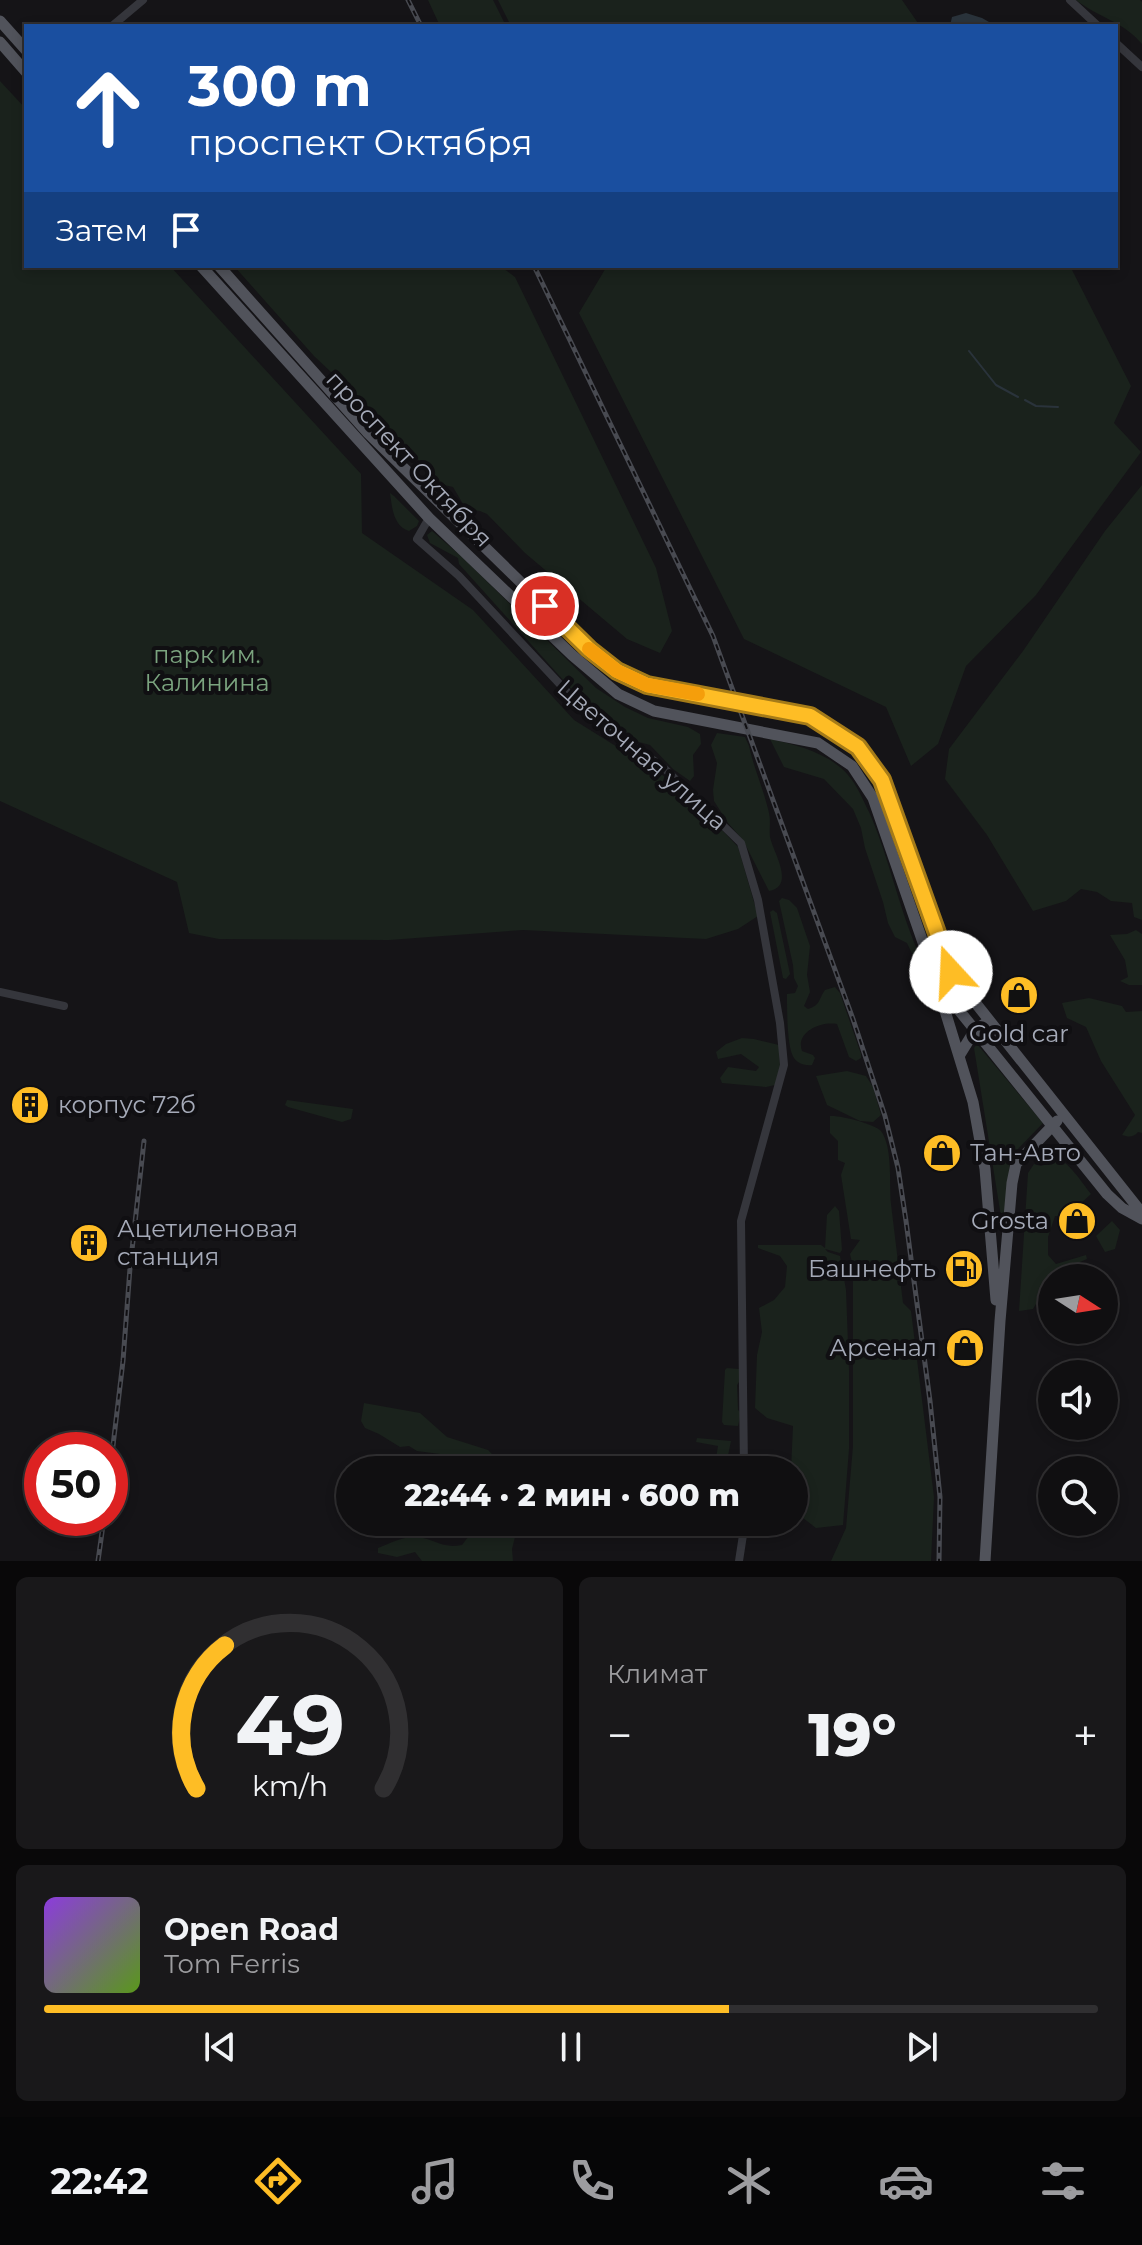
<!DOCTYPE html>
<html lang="ru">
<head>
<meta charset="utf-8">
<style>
  :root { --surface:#100f11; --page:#19181a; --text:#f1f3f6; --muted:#9c9c9f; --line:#302f31; --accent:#febd25 }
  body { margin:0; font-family:Montserrat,sans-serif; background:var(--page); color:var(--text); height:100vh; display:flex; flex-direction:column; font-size:30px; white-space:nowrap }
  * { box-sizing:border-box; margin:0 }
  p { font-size:26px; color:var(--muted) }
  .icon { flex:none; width:44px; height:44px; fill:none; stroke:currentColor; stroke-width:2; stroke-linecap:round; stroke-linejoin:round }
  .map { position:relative; height:1561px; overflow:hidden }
  .details { display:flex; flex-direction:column; gap:16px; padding:16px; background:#090809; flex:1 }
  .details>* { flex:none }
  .hud { position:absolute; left:24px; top:24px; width:1094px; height:244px; border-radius:0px; box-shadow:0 4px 12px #0003,0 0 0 2px var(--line); background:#1a4fa0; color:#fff; overflow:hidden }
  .needle { width:52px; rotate:102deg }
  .controls { position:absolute; left:1038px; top:1264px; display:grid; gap:16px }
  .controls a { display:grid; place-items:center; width:80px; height:80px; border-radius:50%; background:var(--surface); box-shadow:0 4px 12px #0003,0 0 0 2px var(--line); font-size:40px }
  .speed { position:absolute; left:24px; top:1432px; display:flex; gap:16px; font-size:40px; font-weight:700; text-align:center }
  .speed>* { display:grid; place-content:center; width:104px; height:104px; border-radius:50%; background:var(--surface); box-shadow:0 4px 12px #0003,0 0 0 2px var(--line); line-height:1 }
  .speed .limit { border:12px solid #d22; background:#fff; color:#111 }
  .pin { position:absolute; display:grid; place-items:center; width:68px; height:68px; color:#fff; margin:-34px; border:4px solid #fff; border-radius:50%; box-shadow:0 2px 8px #0007 }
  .me { position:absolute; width:88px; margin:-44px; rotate:340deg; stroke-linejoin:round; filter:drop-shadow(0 0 6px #0008) }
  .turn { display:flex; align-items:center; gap:28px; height:168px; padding:0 32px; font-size:36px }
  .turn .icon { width:104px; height:104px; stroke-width:2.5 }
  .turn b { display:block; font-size:56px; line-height:68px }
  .then { display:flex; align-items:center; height:76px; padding:0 32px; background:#0003; gap:16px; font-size:30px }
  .big { font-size:60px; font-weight:800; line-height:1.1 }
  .details .widget { flex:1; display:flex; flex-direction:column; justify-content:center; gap:12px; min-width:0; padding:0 28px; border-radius:12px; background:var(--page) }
  .details .dial { align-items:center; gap:0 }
  .dial svg { height:208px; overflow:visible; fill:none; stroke:var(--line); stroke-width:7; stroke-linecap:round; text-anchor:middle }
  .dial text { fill:var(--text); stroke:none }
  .song { display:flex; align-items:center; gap:24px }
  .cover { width:96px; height:96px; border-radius:12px; background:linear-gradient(135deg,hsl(270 70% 55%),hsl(90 70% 35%)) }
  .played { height:8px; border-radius:4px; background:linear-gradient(90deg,var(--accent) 65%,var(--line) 65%) }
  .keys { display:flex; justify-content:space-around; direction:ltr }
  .heat { display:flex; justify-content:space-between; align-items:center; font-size:44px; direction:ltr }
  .details .tiles { flex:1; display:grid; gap:16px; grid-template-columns:1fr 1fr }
  .widget:last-child { grid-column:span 2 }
  .trip { position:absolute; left:336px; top:1456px; width:472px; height:80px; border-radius:40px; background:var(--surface); box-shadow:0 4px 12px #0003,0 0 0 2px var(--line); font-weight:800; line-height:80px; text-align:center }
  .tab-bar { display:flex; height:128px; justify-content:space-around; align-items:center; background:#060607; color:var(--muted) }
  .tab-bar .icon { width:56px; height:56px }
  .tab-bar .on { color:var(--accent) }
  .tab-bar b { font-size:36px; color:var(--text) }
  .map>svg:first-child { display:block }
  .green { fill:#1a221c }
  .water { fill:#2a333b }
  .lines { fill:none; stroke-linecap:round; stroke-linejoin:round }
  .stream { stroke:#2a333b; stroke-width:2 }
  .minor { stroke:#35363c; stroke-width:8 }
  .major { stroke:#51535b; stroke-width:11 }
  .rail-casing { stroke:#484a51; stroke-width:5 }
  .rail { stroke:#100f12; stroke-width:2; stroke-dasharray:6; stroke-linecap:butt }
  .route-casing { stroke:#a57b18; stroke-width:20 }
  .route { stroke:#febd25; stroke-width:14 }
  .slow { stroke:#f59e0b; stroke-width:14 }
  .labels { text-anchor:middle; stroke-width:8; stroke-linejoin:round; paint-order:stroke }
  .street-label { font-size:24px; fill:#a5aab8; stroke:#100f12 }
  .park-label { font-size:24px; fill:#7ba47f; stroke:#100f12 }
  .poi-label { font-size:24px; fill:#a5aab8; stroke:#100f12; text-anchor:start }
</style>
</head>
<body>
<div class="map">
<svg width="1142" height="1561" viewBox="0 0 1142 1561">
  <rect width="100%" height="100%" fill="#151417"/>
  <path class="green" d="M428,0H493L506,26H440Z
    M498,0H902L920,26H511Z
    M1076,0H1140L1142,2V44C1123,21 1099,18 1076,0Z
    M0,81L26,109V266H170L361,474L362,533L473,610L574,720L667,778L717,834L722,830L738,847L758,916L738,929L706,939L523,930L389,940L219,939L189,933L177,882L0,801Z
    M234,266H500L515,277L656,568L672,631L660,653L627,639L525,553L487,514L480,511L466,509L453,487L440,484L382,420L314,356Z
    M607,266H1070L1131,386L1114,423L1141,452L1036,595L966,666L938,744L911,766L886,707L744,639L579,313Z
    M1142,485V920L1134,917L1132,903L1111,901L1097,892L1081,889L1066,901L1033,911L987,835L945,779L949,749L1023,651L1105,531Z
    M390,493L394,496L419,521L417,526L409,531C393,526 392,507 390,493Z
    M432,531L462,557L596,688L625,707L648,718L688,727L700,734L701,744L693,755L694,776L690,781L673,769L650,745L635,741L590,710L459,564L458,558L430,543L427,535Z
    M717,733L745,737L749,746C754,769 764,790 769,813C771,821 769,829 770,837C773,852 796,886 769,891L743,840L728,823L714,801L713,790L717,763L711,745Z
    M770,739C797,745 829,753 848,775C857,785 863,800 869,812C890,859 899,911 921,958L918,960L914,958L907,943L895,937L888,923L883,902L865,848L861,828L853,809L824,779L784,767Z
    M782,898L789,900L797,908L810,946L807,975L810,992L804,1006L808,1009C821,1005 818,1000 825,990L835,987L840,993L861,1054V1058L856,1061L849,1057L837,1024C821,1021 795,1032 802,1051L813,1055L815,1058L812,1065C804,1066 795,1063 792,1054C787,1041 787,1009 787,994L795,993L798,986L794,978L793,965L779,901Z
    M773,910L777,913L790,974L786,979L783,978L770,912Z
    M1136,930L1142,934V985H1129L1120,981L1128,977L1125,960L1110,935L1127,934Z
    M1089,998L1122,1006L1126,1012L1142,1011V1133L1138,1132C1133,1138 1128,1137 1122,1135L1135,1115L1101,1061L1086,1027L1067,1018L1062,1003Z
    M742,1038L754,1039L779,1045L780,1067L775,1085L766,1087L722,1083L720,1078L728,1067L756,1071L759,1067L741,1054L718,1059L716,1052L726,1044Z
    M977,1044L1043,1123L1014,1153L1010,1163L1004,1228L1003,1229L974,1048Z
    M847,1071L866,1076L873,1087L881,1115L873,1122L860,1121L827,1105L816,1076Z
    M287,1100L353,1109L351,1119L342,1122L288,1107L285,1105Z
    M830,1116C840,1115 875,1124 881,1131C893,1147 889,1184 891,1204C895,1237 899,1270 903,1303L911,1311L934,1497L931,1561H831L846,1528L853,1446V1267L850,1254L860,1240L851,1239L841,1175L845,1163L838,1160V1141L830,1133Z
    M1054,1156C1069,1162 1081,1181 1091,1194L1066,1217L1055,1216L1048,1237V1255L1056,1264L1086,1255L1087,1259C1053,1274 1052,1278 1033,1309L1019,1311L1028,1173L1034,1164L1041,1166L1047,1164Z
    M835,1206L839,1211L842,1250L840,1253L825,1249L828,1252L840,1256L846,1290L849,1370V1449L843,1525L816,1528L794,1511V1470H791L793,1426L767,1418L755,1408L757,1355L762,1332L759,1308L774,1300L785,1287L787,1266L780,1256L758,1248V1245H821L825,1248L827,1215Z
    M1112,1221L1120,1230L1115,1249L1105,1252L1096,1236Z
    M727,1368L739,1369V1382L737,1385L738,1410L741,1413L738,1426L724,1425L722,1422L725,1370Z
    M364,1403L420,1413L447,1437L488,1450L493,1455L498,1470H454L440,1454L417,1451L409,1446L400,1447L379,1434L365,1428L361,1421Z
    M697,1438L731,1441L725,1470H714L718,1446L696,1442Z
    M465,1522H517L518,1525L512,1549L513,1561H422L415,1552L397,1557L378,1553V1548C390,1543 404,1536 417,1537C435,1539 442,1549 462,1545L468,1537Z"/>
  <path class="water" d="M966,13L982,18L996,26H950L952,17Z"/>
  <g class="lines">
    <path class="stream" d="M969,351L996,385L1018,397
      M1025,400L1036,406L1058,407"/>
    <path class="minor" d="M1070,0L1098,26
      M112,26L143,0
      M1116,43L1142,67
      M429,518L417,539L459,576L584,710L664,768L741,843L758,900L780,1023L784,1065L741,1221L744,1470
      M0,992L64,1006
      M739,1561L745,1522"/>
    <path class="major" d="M0,21L26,50
      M0,42L26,72
      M201,266L429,518L572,655L618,694L654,711L818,743L852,766L873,798L937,983L1107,1194L1122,1208L1142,1219
      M219,266L368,433L589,649L617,671L647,685L810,716L858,747L882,780L951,972L1142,1213
      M938,988L973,1102L985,1169L996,1300
      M959,1056L975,1030L989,1021
      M985,1561L1000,1321L1012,1183L1016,1164L1057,1121"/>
    <g class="rail-casing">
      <path id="rail" d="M408,0L421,26
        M534,266L713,636L853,1019L885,1116L898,1168L906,1221L930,1401L940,1497L939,1561
        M110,1471L123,1361L130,1268L144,1141
        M98,1561L104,1518"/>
    </g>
    <use href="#rail" class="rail"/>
  </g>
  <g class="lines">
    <g class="route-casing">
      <path id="route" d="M545,606L589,649L617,671L647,685L810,716L858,747L882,780L951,972"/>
    </g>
    <use href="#route" class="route"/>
    <path class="slow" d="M589,649L617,671L647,685L698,694"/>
  </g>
  <defs>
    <g id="shop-disc" transform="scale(2)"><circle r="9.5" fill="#febd25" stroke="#100f12"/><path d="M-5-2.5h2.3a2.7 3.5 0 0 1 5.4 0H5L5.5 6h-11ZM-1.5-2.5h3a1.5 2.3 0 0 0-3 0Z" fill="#111"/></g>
    <g id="building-disc" transform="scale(2)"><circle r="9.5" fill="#febd25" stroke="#100f12"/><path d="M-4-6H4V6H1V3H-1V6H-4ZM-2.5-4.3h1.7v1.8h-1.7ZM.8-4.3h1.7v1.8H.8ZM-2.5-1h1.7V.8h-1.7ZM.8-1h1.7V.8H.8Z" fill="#111"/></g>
    <g id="fuel-disc" transform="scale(2)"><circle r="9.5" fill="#febd25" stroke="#100f12"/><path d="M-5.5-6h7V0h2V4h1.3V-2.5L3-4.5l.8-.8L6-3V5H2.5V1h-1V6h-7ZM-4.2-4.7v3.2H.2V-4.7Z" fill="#111"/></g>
  </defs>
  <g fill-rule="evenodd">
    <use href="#shop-disc" x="1019" y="995"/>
    <use href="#building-disc" x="30" y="1105"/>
    <use href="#shop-disc" x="942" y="1153"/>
    <use href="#shop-disc" x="1077" y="1221"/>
    <use href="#building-disc" x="89" y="1243"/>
    <use href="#fuel-disc" x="964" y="1269"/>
    <use href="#shop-disc" x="965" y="1348"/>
  </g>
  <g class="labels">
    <g class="street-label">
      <text transform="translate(409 459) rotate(47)" y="8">проспект Октября</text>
      <text transform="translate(642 755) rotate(41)" y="8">Цветочная улица</text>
    </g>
    <g class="park-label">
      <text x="207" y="663">парк им.<tspan x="207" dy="28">Калинина</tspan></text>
    </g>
    <g class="poi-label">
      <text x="1019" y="1042" text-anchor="middle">Gold car</text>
      <text x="58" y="1113">корпус 72б</text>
      <text x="970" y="1161">Тан-Авто</text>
      <text x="1049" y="1229" text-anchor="end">Grosta</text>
      <text x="117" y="1237">Ацетиленовая<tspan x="117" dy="28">станция</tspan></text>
      <text x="936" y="1277" text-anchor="end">Башнефть</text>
      <text x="937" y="1356" text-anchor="end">Арсенал</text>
    </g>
  </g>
</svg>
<div class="controls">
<a><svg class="needle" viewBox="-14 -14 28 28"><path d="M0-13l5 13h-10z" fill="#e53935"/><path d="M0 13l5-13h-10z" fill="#9c9c9f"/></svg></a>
<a><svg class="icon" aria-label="sound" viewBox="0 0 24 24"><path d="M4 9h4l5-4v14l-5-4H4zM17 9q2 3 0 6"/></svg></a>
<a><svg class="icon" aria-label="search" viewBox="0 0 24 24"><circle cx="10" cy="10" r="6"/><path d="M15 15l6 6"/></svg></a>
</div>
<div class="speed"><div class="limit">50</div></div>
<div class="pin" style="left:545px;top:606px;background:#d93025"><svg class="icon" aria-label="arrive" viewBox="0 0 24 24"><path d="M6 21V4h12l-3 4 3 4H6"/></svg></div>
<svg class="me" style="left:951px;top:972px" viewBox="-20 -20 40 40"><circle r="19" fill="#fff"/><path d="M0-13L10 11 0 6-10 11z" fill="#febd25"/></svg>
<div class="trip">22:44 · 2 мин · 600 m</div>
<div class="hud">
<div class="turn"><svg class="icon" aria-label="ahead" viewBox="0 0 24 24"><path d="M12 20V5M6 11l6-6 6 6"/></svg><div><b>300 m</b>проспект Октября</div></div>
<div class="then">Затем<svg class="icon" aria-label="arrive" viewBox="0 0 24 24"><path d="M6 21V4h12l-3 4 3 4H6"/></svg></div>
</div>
</div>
<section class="details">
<div class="tiles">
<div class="widget dial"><svg viewBox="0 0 100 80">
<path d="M14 69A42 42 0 1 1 86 69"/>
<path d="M14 69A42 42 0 0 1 25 14" stroke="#febd25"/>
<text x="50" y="56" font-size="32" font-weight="700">49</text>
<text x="50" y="72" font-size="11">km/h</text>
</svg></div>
<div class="widget"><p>Климат</p>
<div class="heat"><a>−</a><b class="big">19°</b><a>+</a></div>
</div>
<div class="widget">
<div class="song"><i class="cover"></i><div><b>Open Road</b><p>Tom Ferris</p></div></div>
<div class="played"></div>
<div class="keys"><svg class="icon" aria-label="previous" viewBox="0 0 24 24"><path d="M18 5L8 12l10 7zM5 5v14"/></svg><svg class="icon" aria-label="pause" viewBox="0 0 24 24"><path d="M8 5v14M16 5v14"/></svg><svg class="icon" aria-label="next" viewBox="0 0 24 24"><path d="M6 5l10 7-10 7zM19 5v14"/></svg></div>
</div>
</div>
</section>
<nav class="tab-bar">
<b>22:42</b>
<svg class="icon on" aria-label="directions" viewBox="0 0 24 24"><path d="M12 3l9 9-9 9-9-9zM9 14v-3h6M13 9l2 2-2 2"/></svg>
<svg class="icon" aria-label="music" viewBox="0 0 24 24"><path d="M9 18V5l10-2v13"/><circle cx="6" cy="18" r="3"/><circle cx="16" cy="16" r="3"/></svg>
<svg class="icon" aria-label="phone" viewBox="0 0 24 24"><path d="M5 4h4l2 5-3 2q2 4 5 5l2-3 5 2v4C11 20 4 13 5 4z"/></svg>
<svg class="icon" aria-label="climate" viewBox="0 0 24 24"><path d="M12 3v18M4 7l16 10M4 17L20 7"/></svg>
<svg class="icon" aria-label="car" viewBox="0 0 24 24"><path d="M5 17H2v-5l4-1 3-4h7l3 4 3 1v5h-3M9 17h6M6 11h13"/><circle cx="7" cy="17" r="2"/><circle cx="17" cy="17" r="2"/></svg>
<svg class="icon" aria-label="filters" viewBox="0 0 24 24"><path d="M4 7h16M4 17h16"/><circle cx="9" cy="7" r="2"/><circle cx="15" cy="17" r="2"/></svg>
</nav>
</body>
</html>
